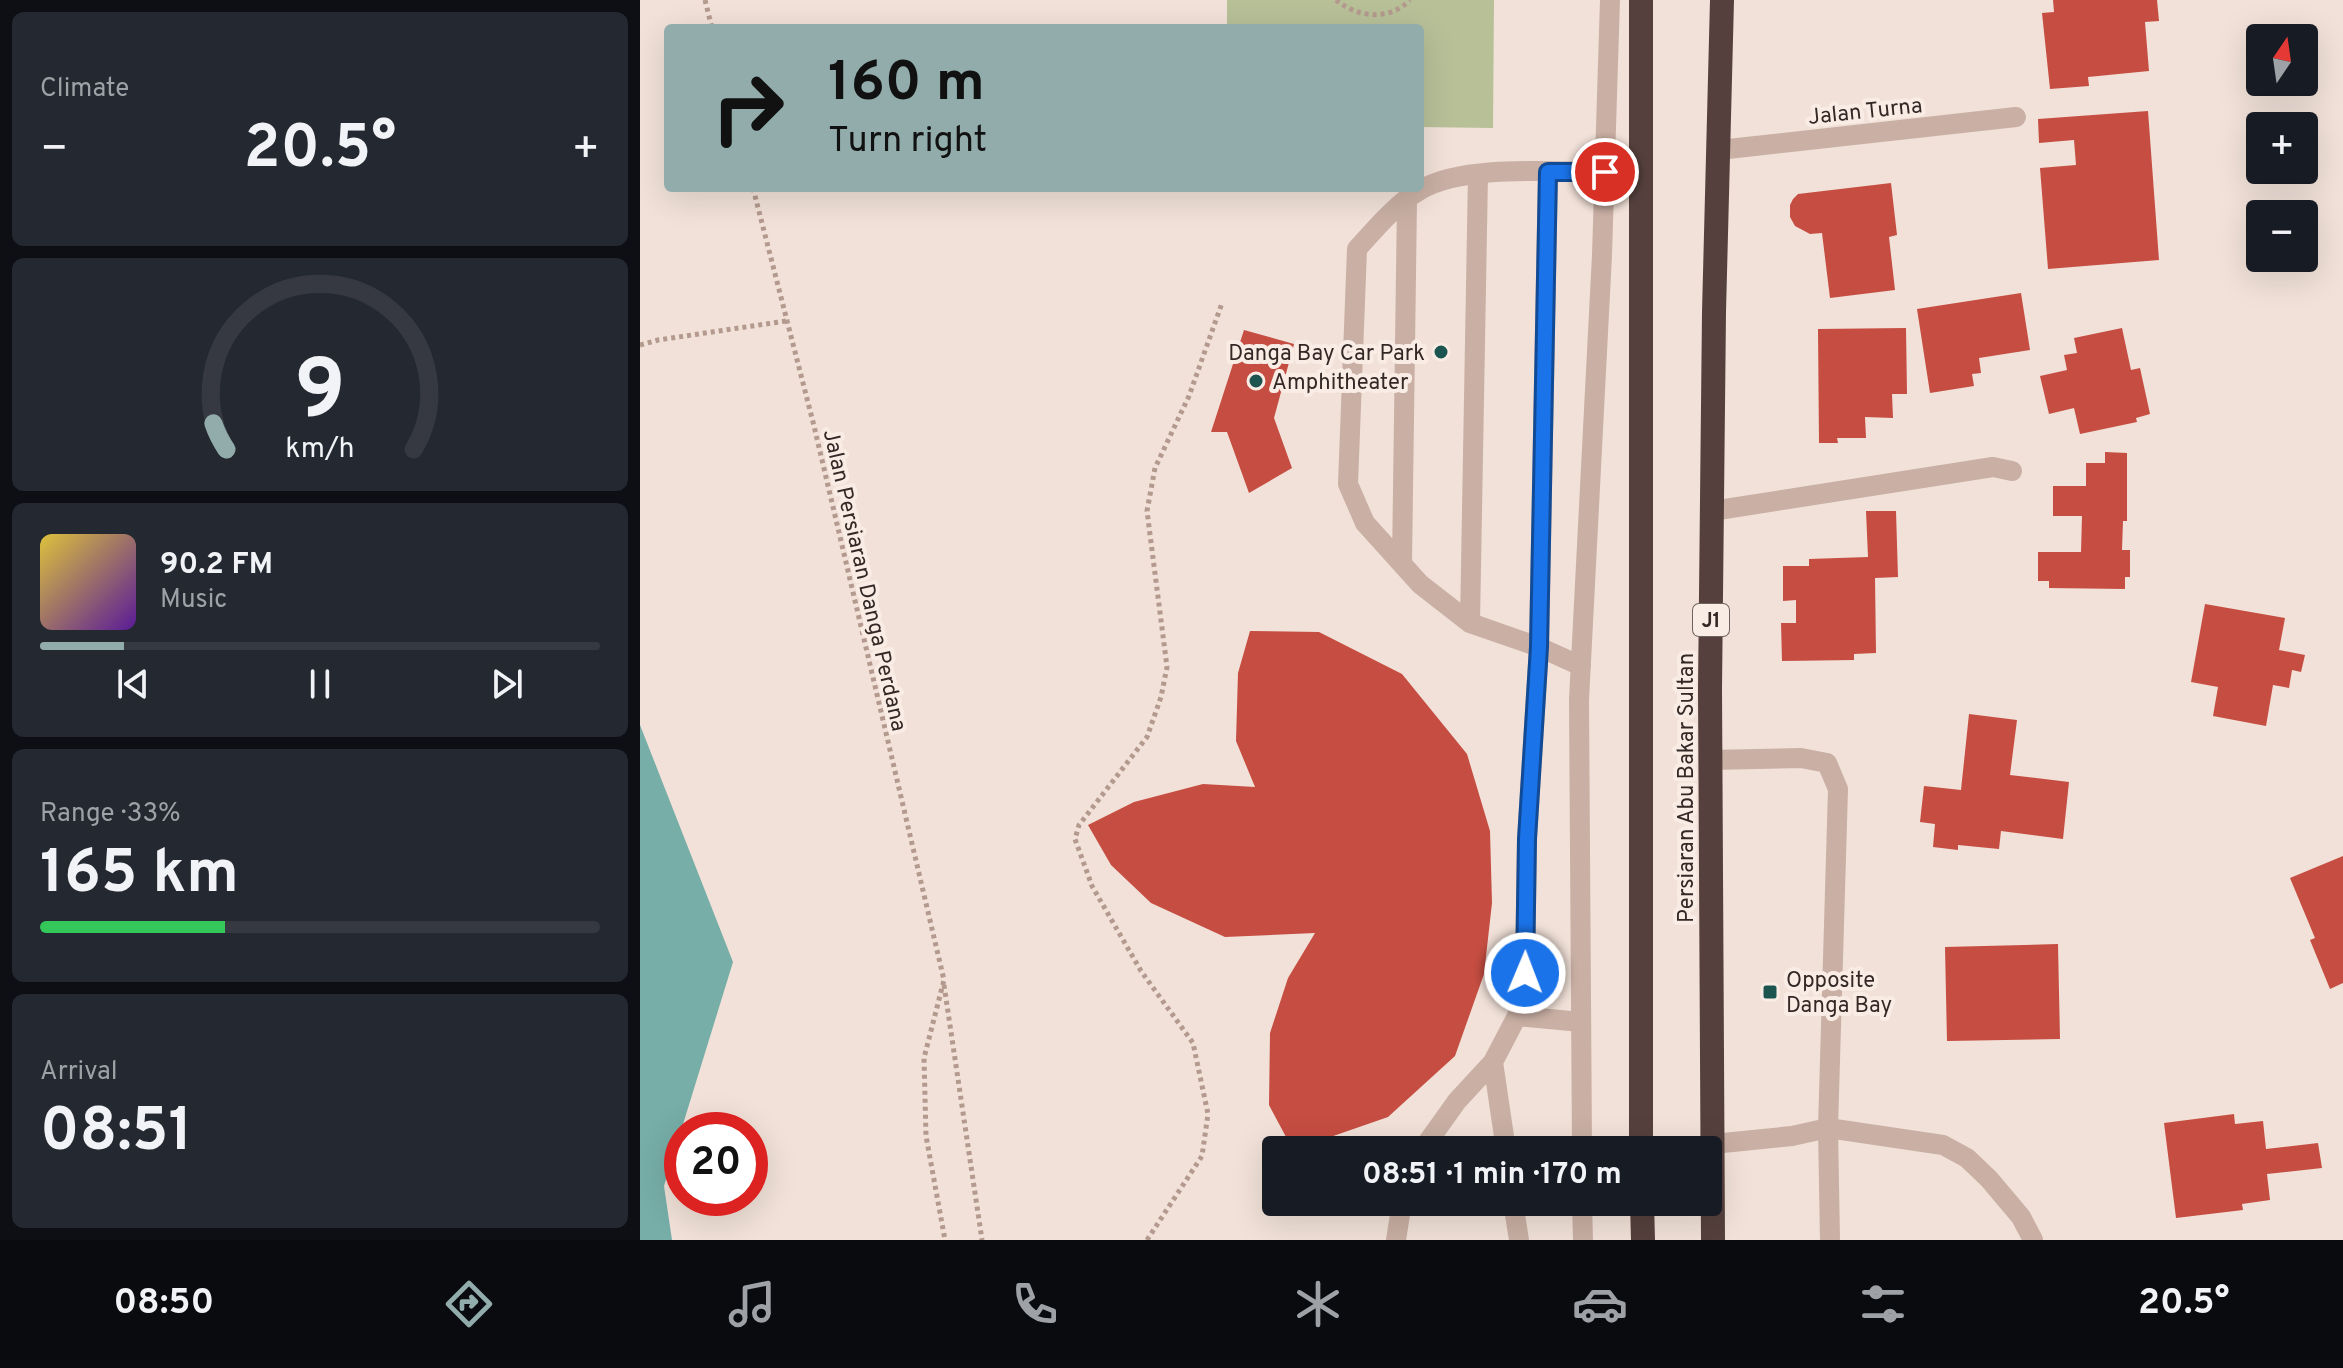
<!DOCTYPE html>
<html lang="en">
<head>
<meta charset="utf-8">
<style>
  :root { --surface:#171b24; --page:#242831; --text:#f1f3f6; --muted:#9ea1a6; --line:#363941; --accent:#91acab }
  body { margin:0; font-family:Overpass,sans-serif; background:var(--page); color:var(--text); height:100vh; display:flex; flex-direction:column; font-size:30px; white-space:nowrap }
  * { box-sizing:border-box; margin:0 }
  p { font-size:26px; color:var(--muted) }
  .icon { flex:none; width:44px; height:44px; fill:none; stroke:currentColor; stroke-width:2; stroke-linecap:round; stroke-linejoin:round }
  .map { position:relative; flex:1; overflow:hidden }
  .panel { display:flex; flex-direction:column; gap:12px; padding:12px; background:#0d0f14; width:640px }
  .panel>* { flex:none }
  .guide { position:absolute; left:24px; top:24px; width:760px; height:168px; border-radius:8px; box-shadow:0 8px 32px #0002; background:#91acab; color:#111; overflow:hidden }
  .needle { width:52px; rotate:13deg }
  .tools { position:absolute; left:1606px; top:24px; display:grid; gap:16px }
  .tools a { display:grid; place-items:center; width:72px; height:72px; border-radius:8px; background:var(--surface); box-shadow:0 8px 32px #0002; font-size:40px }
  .speed { position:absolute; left:24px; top:1112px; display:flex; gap:16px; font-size:40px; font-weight:700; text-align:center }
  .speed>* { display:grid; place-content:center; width:104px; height:104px; border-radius:50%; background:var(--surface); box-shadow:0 8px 32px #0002; line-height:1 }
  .speed .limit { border:12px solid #d22; background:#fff; color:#111 }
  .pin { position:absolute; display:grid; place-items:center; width:68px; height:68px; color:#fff; margin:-34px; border:4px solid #fff; border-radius:50%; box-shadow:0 2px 8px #0007 }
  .me { position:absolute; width:88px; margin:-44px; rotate:1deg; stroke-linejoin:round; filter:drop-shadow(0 0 6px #0008) }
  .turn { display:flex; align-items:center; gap:28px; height:168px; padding:0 32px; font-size:36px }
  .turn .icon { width:104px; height:104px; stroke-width:2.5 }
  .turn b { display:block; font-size:56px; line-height:68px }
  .big { font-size:60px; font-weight:700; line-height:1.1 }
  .panel .tile { flex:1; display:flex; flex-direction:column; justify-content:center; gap:12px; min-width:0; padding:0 28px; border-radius:12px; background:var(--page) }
  .panel .dial { align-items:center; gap:0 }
  .dial svg { height:208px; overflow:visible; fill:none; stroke:var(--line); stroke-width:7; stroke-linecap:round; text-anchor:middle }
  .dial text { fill:var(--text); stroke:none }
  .song { display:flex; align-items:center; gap:24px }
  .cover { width:96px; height:96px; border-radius:12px; background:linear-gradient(135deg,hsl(50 70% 55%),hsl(270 70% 35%)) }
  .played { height:8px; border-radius:4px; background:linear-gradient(90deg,var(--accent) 15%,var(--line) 15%) }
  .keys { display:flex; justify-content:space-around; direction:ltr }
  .heat { display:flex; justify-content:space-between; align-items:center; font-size:44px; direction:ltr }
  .charge { height:12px; border-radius:6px; background:linear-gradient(90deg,#34c759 33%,var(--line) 0) }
  .trip { position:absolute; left:622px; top:1136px; width:460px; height:80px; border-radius:8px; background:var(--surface); box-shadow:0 8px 32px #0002; font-weight:700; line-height:80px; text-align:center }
  .menu { display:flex; height:128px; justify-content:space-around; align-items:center; background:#090b0e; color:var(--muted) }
  .menu .icon { width:56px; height:56px }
  .menu .active { color:var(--accent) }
  .menu b { font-size:36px; color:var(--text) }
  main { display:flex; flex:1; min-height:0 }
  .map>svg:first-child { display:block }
  .green { fill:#b8c098 }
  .water { fill:#77aea8 }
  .building { fill:#c64d41 }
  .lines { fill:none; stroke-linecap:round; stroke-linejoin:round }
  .path { stroke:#b4998e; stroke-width:5; stroke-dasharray:4 4; stroke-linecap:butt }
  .minor { stroke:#c9afa4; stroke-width:20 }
  .highway { stroke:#55403d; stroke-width:24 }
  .route-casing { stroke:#114b97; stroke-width:20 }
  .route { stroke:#1a73e8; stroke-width:14 }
  .poi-dot { fill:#1c5550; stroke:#f9ece4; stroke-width:3 }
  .labels { text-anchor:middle; stroke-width:8; stroke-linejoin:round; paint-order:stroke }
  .shield { fill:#f9ece4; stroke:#6f635f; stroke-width:2 }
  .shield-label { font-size:20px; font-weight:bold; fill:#342826 }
  .street-label { font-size:22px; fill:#342826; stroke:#f9ece4 }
  .poi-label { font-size:22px; fill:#342826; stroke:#f9ece4; text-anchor:start }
</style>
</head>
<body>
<main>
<section class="panel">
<div class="tile"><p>Climate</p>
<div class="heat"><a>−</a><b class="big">20.5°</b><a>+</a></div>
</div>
<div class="tile dial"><svg viewBox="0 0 100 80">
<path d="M14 69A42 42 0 1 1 86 69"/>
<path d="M14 69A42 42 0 0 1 9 59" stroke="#91acab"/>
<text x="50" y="56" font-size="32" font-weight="700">9</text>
<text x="50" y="72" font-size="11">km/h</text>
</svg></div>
<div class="tile">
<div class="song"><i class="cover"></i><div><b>90.2 FM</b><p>Music</p></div></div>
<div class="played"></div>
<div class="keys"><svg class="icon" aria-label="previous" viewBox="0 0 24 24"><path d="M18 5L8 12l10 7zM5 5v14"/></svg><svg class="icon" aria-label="pause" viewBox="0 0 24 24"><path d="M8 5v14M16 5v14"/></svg><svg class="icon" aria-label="next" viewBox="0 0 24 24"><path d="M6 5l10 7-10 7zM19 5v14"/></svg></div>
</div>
<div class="tile"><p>Range · 33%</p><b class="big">165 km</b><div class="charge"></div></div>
<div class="tile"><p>Arrival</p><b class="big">08:51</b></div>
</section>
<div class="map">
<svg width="1703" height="1240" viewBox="0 0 1703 1240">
  <rect width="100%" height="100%" fill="#f1e1d8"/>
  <path class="green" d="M587,0H854L853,128L780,127V28H587Z"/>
  <path class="water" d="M0,725L93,962L24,1186L32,1240H0Z"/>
  <path class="building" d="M1413,0H1517L1519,21L1505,22L1509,71L1448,77L1449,86L1410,89L1402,13L1414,12Z
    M1508,111L1519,260L1408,269L1400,168L1436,165L1434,140L1399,143L1398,119Z
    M1251,183L1257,235L1249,237L1255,290L1190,298L1182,233L1170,234L1155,226L1150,217V205L1153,199L1158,194Z
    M1381,293L1390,350L1339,358L1341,373L1332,374L1334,386L1290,393L1277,309Z
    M1266,328L1267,394H1252L1253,418L1225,417L1226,438H1197L1198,443H1179L1178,329Z
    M1482,328L1491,370L1500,368L1510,414L1496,418L1497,422L1440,434L1434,408L1409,414L1400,376L1427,370L1424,355L1437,353L1434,338Z
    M604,330L654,344L634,418L652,468L609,493L587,432H571Z
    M1465,452L1487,453V521H1483L1482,550H1490V577H1485V589L1409,588V581H1398V552H1441L1442,516H1413V486H1446V463H1465Z
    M1226,511H1256L1258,577L1235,578L1236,653L1214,654V660L1142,661L1141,623H1156V600L1143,601V566H1169V559L1228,557Z
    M1565,604L1645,618L1639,650L1665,655L1661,672L1652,670L1649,688L1633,685L1626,726L1573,716L1578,687L1551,682Z
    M610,631L679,632L762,674L827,754L850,831L852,903L844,974L815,1056L748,1117L653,1150L629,1105L630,1033L648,978L675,933L585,937L511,903L471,865L448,825L494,802L563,784L615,787L596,741L598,673Z
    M1329,714L1377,720L1370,775L1429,782L1423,839L1361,831L1359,849L1318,845V850L1293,847L1295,824L1280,822L1284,786L1321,790Z
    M1703,856V983L1690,989L1670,940L1675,938L1650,878Z
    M1418,944L1420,1039L1307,1041L1305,947Z
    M1594,1114L1595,1124L1623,1121L1626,1149L1678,1143L1682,1168L1627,1174L1630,1200L1602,1204L1603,1210L1536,1218L1524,1123Z"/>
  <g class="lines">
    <path class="path" d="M65,0L72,28
      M696,0C718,18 749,21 770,0
      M113,188L174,426L304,980L284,1058L286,1136L305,1240
      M0,345L18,340L146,321
      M304,985L342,1240
      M507,1240L562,1156L568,1114L553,1043L501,971L452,886L435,839L439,825L507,737L521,697L527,667L507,511L515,468L549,396L582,303"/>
    <path class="minor" d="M1079,150L1376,117
      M1072,511L1353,467L1372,471
      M762,563L767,201
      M830,623L838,174
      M941,666L899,647L830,623L780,584L725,523L708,484L717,249C736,228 756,204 780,190C824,164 914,172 965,172
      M1070,760L1161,758L1187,763L1198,789L1188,1128L1152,1136L1073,1144
      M877,1016L941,1022
      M853,1062L866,1150
      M782,1150L817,1101L853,1062L877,1016L885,973L887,839L899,647L908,172
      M942,1150L939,700L962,255L970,0
      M873,1202L879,1240
      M942,1202L943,1240
      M756,1240L762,1202
      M1190,1240L1188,1128L1303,1145L1327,1158L1349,1179L1381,1217L1393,1240"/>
    <path class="highway" d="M1001,0V1150
      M1002,1202L1003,1240
      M1073,1240L1070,689L1074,312L1082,0"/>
  </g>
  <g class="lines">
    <g class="route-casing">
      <path id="route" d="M885,973L887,839L899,647L908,172H965"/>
    </g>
    <use href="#route" class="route"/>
  </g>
  <g class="poi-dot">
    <circle cx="801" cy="352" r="8"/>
    <circle cx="616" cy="381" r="8"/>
    <rect x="1122" y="984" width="16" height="16" rx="4"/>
  </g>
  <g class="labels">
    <rect class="shield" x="1053" y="604" width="36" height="32" rx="6"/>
    <g class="shield-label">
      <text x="1071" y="627">J1</text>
    </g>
    <g class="street-label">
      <text transform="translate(1225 110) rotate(-6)" y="8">Jalan Turna</text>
      <text transform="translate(226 580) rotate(77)" y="8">Jalan Persiaran Danga Perdana</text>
      <text transform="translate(1045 788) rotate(-90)" y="8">Persiaran Abu Bakar Sultan</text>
    </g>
    <g class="poi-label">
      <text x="785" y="360" text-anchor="end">Danga Bay Car Park</text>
      <text x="632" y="389">Amphitheater</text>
      <text x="1146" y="987">Opposite<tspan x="1146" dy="25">Danga Bay</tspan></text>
    </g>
  </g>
</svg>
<div class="tools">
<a><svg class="needle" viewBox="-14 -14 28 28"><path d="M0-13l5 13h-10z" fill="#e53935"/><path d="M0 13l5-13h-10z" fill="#9ea1a6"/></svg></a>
<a>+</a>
<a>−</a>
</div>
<div class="speed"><div class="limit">20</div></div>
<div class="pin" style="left:965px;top:172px;background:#d93025"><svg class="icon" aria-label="arrive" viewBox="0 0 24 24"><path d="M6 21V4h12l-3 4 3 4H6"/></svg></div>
<svg class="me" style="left:885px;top:973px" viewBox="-20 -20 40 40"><circle r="17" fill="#1a73e8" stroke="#fff" stroke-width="3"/><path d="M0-11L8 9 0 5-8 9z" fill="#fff"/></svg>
<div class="trip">08:51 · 1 min · 170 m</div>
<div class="guide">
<div class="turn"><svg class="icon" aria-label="right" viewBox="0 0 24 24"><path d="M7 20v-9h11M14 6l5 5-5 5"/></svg><div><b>160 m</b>Turn right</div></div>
</div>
</div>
</main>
<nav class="menu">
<b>08:50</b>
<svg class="icon active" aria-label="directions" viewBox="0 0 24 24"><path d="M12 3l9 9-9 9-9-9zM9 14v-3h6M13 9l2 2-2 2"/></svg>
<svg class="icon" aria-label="music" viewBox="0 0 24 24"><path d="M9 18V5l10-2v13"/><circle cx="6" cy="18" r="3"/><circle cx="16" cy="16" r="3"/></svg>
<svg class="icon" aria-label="phone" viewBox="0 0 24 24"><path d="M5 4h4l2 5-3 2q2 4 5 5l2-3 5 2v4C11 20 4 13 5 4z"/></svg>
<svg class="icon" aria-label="climate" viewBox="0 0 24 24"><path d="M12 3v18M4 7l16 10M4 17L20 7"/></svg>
<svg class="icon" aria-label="car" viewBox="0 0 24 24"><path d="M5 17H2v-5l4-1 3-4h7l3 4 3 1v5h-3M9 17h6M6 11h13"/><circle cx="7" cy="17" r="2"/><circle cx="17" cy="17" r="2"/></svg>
<svg class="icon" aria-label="filters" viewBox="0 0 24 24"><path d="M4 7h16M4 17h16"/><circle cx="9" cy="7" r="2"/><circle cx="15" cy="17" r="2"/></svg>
<b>20.5°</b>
</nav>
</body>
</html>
